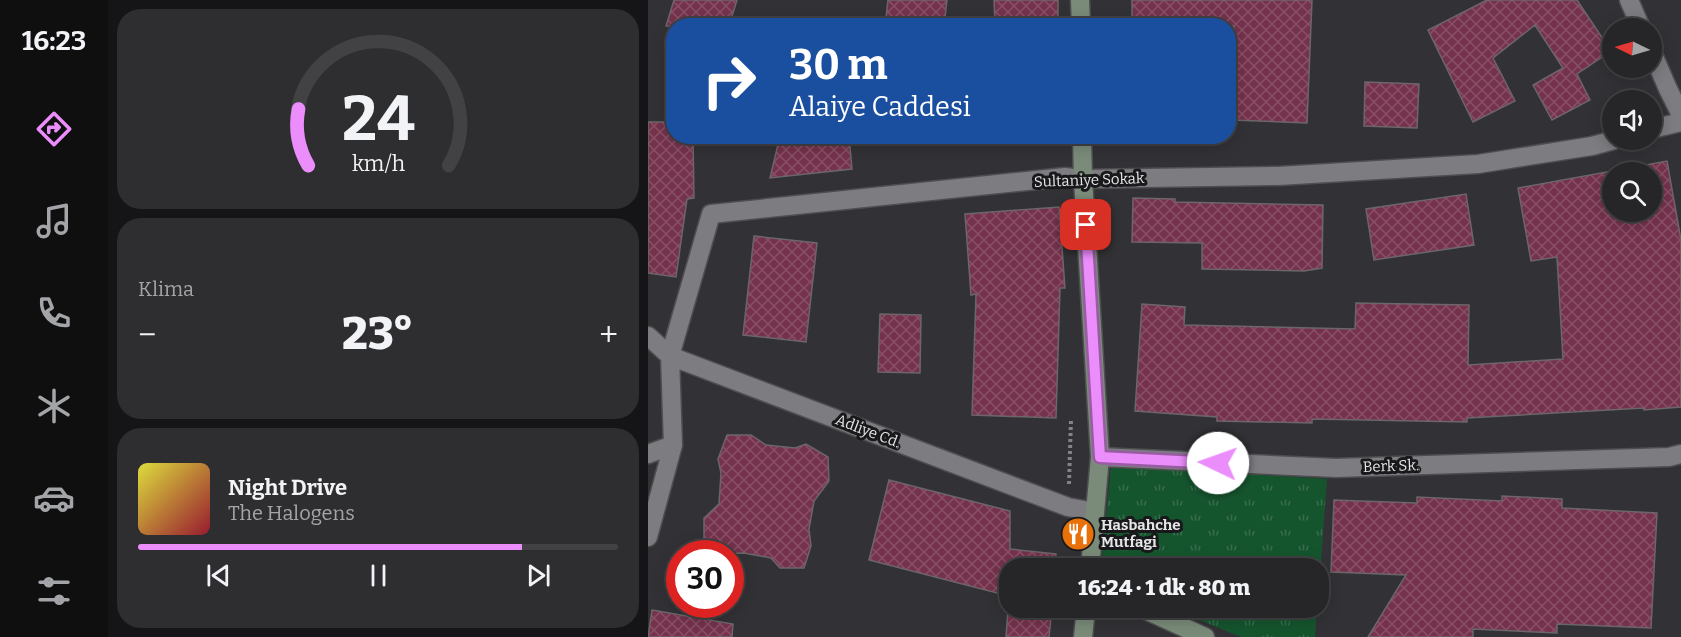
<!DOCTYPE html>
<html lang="tr">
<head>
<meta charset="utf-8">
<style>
  :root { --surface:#262528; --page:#2e2d30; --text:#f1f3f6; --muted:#a4a5a8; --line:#424245; --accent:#eb8dfb }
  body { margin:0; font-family:Bitter,serif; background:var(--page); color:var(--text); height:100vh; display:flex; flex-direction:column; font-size:22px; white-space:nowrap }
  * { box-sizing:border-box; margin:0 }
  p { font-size:20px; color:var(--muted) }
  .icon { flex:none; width:33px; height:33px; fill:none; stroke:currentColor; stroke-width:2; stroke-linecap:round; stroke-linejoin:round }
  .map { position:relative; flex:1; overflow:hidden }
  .side { display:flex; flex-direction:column; gap:9px; padding:9px; background:#151416; width:540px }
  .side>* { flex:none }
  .banner { position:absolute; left:18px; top:18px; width:570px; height:126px; border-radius:24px; box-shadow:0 3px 15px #0003,0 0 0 2px var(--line); background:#1a4fa0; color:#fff; overflow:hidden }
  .needle { width:39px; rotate:275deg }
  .fabs { position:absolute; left:954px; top:18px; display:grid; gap:12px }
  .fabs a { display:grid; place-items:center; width:60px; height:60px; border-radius:50%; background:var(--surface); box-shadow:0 3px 15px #0003,0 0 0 2px var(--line); font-size:30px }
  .speed { position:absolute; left:18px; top:540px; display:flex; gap:12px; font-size:30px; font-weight:700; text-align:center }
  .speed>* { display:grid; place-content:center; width:78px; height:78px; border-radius:50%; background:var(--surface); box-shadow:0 3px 15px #0003,0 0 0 2px var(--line); line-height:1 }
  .speed .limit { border:9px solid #d22; background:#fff; color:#111 }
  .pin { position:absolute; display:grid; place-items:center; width:51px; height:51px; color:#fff; margin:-26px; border-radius:12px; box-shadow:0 3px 9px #0006 }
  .me { position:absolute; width:66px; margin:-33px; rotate:273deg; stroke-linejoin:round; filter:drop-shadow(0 0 4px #0008) }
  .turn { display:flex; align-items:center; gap:21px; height:126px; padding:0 24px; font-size:27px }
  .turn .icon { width:78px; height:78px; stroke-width:2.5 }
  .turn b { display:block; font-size:42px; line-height:51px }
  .big { font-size:45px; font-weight:800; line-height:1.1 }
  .side .card { flex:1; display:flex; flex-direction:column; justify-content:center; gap:9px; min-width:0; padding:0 21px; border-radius:24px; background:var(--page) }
  .side .dial { align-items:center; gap:0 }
  .dial svg { height:156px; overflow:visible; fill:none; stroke:var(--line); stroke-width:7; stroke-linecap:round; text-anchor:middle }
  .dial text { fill:var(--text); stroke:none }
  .song { display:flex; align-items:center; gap:18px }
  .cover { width:72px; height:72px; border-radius:9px; background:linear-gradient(135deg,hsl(60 70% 55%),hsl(350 70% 35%)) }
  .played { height:6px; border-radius:3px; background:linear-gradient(90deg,var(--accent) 80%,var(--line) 80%) }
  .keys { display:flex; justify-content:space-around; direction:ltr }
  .heat { display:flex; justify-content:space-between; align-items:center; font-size:33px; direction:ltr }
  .trip { position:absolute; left:351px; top:558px; width:330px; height:60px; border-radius:24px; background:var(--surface); box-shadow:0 3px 15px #0003,0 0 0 2px var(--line); font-weight:800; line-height:60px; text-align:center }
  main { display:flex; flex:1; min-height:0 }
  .tabs { display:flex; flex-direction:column; width:108px; justify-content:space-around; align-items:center; background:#0f0f10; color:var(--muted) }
  .tabs .icon { width:42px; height:42px }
  .tabs .current { color:var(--accent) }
  .tabs b { font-size:27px; color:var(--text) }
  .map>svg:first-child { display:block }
  .park { fill:url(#park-tufts) }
  .building { fill:url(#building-cross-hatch); stroke:#6c6668; stroke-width:1.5; fill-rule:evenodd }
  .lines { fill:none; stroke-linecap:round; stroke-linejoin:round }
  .street-casing { stroke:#4e4e52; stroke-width:21 }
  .secondary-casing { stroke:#4e4e52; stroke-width:21 }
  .path { stroke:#848387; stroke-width:4; stroke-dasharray:3 3; stroke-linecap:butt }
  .street { stroke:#7c7c81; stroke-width:18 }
  .secondary { stroke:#7a8b79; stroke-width:18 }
  .route-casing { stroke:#995ca3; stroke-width:15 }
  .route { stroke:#eb8dfb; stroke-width:10 }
  .labels { text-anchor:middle; stroke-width:6; stroke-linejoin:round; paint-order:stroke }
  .street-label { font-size:15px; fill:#e5e4e7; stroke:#19191b }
  .poi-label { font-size:15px; font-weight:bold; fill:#e5e4e7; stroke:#19191b; text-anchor:start }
</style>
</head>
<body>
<main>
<nav class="tabs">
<b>16:23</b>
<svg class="icon current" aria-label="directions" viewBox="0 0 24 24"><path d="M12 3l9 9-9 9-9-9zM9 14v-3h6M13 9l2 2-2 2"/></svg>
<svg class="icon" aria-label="music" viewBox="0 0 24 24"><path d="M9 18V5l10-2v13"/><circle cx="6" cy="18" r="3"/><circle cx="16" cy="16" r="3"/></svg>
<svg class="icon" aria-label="phone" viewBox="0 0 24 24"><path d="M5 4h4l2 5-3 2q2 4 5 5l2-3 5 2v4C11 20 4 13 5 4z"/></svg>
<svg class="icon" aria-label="climate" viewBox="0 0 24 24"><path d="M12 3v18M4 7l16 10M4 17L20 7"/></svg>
<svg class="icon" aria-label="car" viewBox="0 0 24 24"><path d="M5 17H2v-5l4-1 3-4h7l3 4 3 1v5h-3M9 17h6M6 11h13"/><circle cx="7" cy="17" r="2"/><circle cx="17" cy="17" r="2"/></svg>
<svg class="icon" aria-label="filters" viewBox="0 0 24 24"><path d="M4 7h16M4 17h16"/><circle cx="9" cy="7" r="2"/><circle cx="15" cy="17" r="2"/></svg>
</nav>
<section class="side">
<div class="card dial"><svg viewBox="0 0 100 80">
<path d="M14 69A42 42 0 1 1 86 69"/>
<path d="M14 69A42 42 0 0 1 9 40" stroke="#eb8dfb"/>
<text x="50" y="56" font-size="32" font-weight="700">24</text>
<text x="50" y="72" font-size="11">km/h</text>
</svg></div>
<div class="card"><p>Klima</p>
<div class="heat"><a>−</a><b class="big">23°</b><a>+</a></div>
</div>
<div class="card">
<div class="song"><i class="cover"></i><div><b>Night Drive</b><p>The Halogens</p></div></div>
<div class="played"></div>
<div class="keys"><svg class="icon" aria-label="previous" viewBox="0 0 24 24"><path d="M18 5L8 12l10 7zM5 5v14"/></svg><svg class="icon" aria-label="pause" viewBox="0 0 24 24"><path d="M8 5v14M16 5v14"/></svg><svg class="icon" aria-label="next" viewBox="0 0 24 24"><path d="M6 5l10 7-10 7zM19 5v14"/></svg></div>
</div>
</section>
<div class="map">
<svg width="1033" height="637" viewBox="0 0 1033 637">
  <defs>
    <pattern id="park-tufts" width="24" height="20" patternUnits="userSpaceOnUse" patternTransform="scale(1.5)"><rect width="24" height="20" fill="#15552e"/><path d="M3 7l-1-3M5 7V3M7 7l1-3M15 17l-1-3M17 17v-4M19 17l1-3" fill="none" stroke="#376d4c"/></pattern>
    <pattern id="building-cross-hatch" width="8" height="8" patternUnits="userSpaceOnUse" patternTransform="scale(1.5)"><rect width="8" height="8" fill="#75324c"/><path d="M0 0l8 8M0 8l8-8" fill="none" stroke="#885066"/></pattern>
  </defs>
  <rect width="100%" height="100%" fill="#323135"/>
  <path class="park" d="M463,466L679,479L671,588L670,568H453Z
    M522,608H669L667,637H593Z"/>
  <path class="building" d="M26,0H89L81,26H18Z
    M240,0H299L296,26H237Z
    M346,0H410V26H347Z
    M484,0H664L659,123L583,120L586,26H484Z
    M839,0H929L963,51L929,74L942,100L904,120L885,85L915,68L887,25L845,58L867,101L825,122L780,30Z
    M717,82L771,84L769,128L716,126Z
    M0,122H26V136H45L46,198L39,199L28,277L0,273Z
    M132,136H201L204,169L122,178Z
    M1019,161L1033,240V407L996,410V408L819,418V422L664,419V423L569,421V417L487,411L494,304L537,307L536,325L707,329L708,303L821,305L820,365L915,359L909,257L883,261L870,188ZM964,172H1004V212H964Z
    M818,194L826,245L726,260L718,209Z
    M485,198L527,199V202L675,205L674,268L656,271L554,269V243L484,242Z
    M411,207L417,288H412L408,418L324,415L328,294L323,295L317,214Z
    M106,236L169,243L158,342L95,335Z
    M232,314L273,315L272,373L230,372Z
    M79,435H103L118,445L147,448L158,444L180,457L181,481L166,501L161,529L163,546L156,568H132L123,558L96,553L64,554L56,548V518L71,504L73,473L70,459Z
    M241,480L362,511V549L408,554L407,568H362V608H404L401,637H358L361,596L221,560Z
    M854,496L914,499V508L1009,513L1003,628L909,624V633L825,629V637H720L758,575L683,572L686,500L769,503V497L854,501Z
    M4,610L85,624L84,637H0Z"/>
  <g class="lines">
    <g class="street-casing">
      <path id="street" d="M981,0L993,28
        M1004,52L1020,89L1033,115
        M1004,129L1033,122
        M0,336L22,356L420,507L447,512
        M0,454L25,445
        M452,457L688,468L1021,457L1033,454
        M0,537L25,445L22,356L63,214L417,177L435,179L630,176L830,164L944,146L966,140"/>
    </g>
    <g class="secondary-casing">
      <path id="secondary" d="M432,0L433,26
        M434,136L435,179L452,457L442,568
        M493,608L557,637
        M435,637L438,608"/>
    </g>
    <path class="path" d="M421,484L423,419"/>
    <use href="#street" class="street"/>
    <use href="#secondary" class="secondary"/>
  </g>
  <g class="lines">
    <g class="route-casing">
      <path id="route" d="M438,225L452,457L570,463"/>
    </g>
    <use href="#route" class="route"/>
  </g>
  <defs>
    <g id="restaurant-disc" transform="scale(1.725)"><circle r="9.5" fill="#e8710a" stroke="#19191b"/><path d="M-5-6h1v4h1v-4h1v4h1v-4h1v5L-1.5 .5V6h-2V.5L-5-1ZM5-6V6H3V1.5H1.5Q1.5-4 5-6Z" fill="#fff"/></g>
  </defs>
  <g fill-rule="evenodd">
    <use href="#restaurant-disc" x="430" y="534"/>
  </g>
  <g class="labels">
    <g class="street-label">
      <text transform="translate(441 180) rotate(-2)" y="5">Sultaniye Sokak</text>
      <text transform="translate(220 431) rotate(21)" y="5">Adliye Cd.</text>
      <text transform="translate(743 466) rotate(-2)" y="5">Berk Sk.</text>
    </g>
    <g class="poi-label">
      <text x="453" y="530">Hasbahche<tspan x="453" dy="17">Mutfagi</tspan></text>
    </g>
  </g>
</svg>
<div class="fabs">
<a><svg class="needle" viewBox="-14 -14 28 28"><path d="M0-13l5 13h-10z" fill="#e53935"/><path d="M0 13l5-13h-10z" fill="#a4a5a8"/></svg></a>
<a><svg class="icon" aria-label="sound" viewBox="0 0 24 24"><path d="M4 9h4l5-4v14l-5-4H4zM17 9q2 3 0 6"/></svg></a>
<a><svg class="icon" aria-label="search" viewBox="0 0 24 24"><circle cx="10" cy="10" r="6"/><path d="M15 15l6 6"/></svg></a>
</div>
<div class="speed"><div class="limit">30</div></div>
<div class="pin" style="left:438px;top:225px;background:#d93025"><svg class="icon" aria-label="arrive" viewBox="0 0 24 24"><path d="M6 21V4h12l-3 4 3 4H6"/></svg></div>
<svg class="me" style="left:570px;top:463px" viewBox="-20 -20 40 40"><circle r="19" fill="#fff"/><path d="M0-13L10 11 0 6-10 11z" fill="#eb8dfb"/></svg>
<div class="trip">16:24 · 1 dk · 80 m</div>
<div class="banner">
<div class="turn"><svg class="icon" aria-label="right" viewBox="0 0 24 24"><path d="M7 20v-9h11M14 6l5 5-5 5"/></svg><div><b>30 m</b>Alaiye Caddesi</div></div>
</div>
</div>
</main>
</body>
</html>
